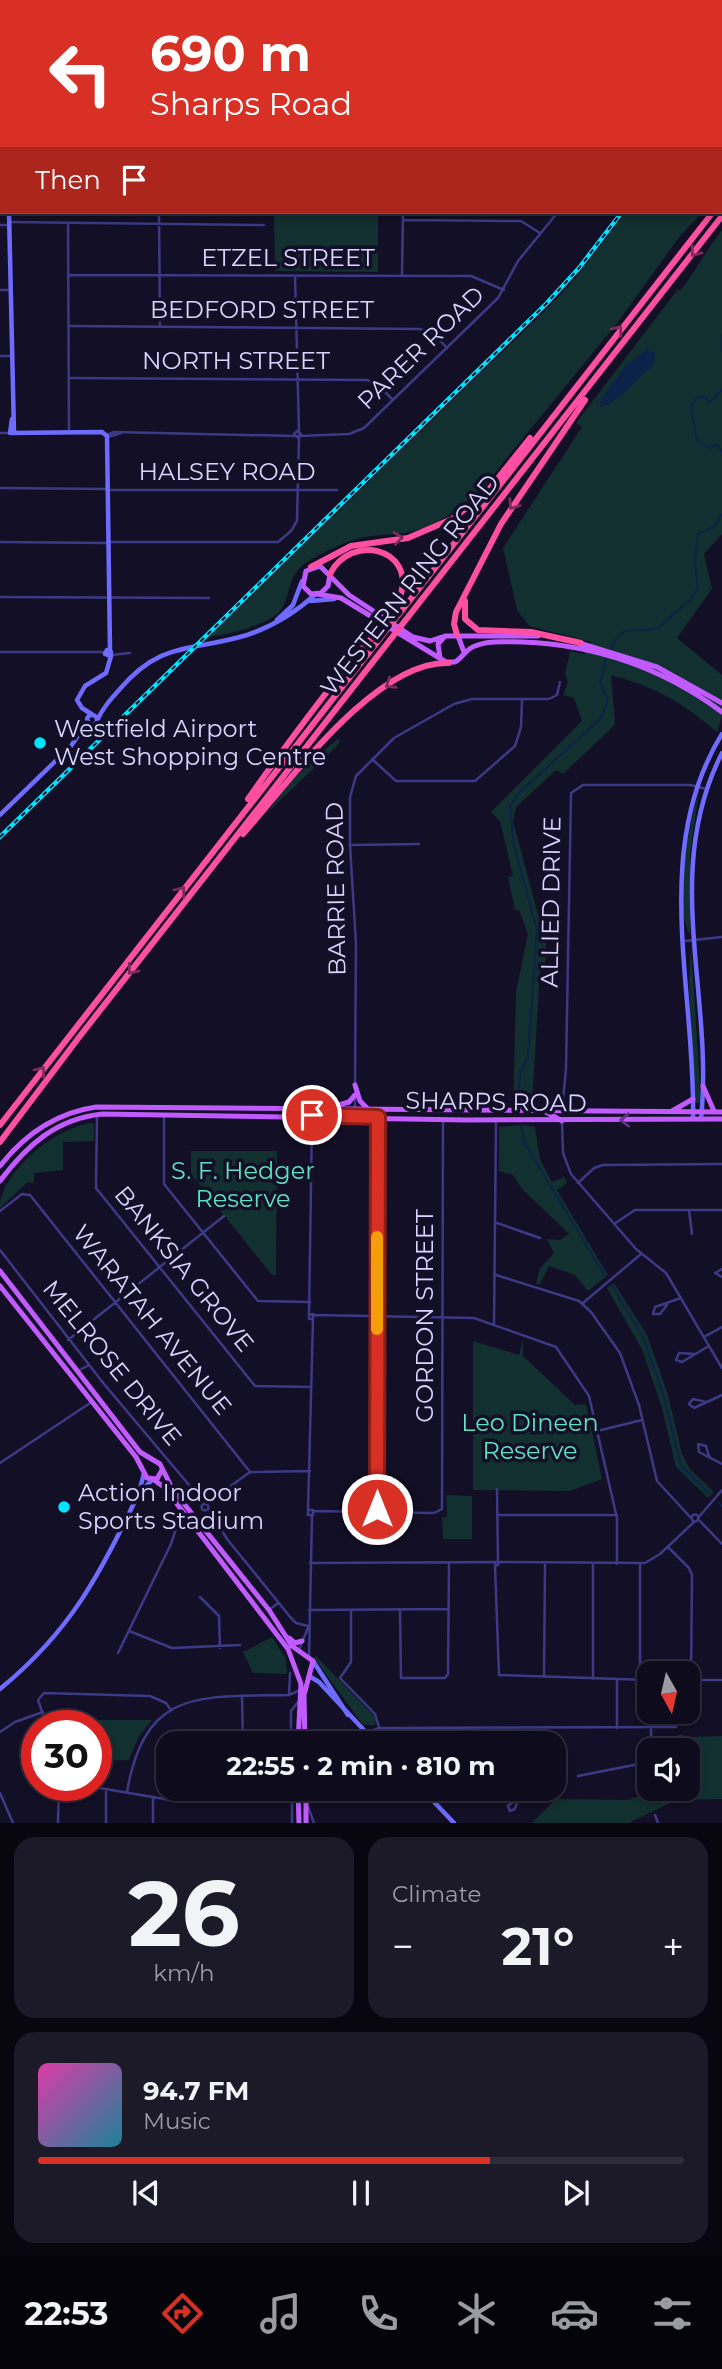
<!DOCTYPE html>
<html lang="en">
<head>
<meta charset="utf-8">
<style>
  :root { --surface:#0e0b1c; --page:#1c1929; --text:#f1f3f6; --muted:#9b9ba3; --line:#2e2b3b; --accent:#d93025 }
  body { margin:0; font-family:Montserrat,sans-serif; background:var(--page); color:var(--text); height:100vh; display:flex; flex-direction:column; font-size:26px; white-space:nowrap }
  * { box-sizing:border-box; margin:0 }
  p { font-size:23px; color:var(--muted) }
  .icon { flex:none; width:38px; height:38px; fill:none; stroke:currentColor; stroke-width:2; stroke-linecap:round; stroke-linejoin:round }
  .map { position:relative; height:1823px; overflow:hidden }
  .side { display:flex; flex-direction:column; gap:14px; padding:14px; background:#08060f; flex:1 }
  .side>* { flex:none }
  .hud { position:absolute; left:0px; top:0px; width:723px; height:214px; box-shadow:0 4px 10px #0003,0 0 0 2px var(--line); background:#d93025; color:#fff; overflow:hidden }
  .needle { width:46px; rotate:172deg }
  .fabs { position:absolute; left:637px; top:1661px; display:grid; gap:14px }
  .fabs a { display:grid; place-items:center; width:63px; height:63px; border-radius:14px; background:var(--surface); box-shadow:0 4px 10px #0003,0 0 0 2px var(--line); font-size:35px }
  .speed { position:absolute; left:21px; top:1710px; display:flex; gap:14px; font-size:35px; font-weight:700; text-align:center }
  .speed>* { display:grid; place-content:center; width:91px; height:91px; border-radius:50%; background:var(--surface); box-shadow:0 4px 10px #0003,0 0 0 2px var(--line); line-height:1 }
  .speed .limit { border:10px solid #d22; background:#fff; color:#111 }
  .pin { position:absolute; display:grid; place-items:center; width:60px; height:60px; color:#fff; margin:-30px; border:4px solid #fff; border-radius:50%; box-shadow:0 2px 7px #0007 }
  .me { position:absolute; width:77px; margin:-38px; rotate:0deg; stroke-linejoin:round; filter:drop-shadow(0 0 5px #0008) }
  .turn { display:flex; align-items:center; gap:24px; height:147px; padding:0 35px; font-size:32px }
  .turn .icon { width:91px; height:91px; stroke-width:2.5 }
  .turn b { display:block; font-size:49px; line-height:60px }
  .then { display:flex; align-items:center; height:66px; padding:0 35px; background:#0003; gap:14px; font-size:26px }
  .big { font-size:52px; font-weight:700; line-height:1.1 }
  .side .card { flex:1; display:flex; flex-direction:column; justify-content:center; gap:10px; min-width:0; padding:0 24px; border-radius:21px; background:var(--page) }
  .side .dial { align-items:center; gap:0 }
  .dial b { font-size:91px; line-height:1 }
  .song { display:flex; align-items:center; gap:21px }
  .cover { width:84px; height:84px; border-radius:10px; background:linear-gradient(135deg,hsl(320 70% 55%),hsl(190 70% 35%)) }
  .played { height:7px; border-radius:4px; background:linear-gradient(90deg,var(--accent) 70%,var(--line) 70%) }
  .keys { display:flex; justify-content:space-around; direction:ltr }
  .heat { display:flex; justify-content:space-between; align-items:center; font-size:38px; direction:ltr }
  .side .tiles { flex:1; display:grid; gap:14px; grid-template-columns:1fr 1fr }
  .card:last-child { grid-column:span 2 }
  .trip { position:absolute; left:156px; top:1731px; width:410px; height:70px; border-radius:21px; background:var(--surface); box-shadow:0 4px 10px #0003,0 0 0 2px var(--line); font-weight:700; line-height:70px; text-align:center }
  .tabs { display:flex; height:112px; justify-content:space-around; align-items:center; background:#06040b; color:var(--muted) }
  .tabs .icon { width:49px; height:49px }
  .tabs .active { color:var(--accent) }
  .tabs b { font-size:32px; color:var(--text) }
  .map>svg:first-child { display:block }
  .green { fill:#12302f }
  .water { fill:#0c2248 }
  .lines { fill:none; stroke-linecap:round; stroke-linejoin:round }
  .stream { stroke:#0c2248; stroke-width:2 }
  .street { stroke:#3d3a85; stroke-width:2.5 }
  .secondary { stroke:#6f6bff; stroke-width:4.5 }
  .primary { stroke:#c25bff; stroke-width:5 }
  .highway { stroke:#ff4fa3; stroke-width:6 }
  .rail-casing { stroke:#00e5ff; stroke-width:4.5 }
  .rail { stroke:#130f26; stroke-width:2; stroke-dasharray:5; stroke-linecap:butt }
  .oneway { stroke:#7d2c5e }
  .oneway2 { stroke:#623188 }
  .route-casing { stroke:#8d1f18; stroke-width:18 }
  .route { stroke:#d93025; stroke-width:12 }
  .slow { stroke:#f59e0b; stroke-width:12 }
  .poi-dot { fill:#00e5ff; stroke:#130f26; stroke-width:2.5 }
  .labels { text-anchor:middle; stroke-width:7; stroke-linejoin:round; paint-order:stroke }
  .street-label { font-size:24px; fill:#d9d4ff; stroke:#130f26 }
  .poi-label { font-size:24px; fill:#d9d4ff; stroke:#130f26; text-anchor:start }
  .park-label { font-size:24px; fill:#5fe0c0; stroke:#130f26 }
</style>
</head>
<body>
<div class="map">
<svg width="722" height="1823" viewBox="0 0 722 1823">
  <rect width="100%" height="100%" fill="#130f26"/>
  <path class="green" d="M274,212H378V272L275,271Z
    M626,212H703L680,236L618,322L485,485C465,505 442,523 414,531C398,535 382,534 366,537C349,539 317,555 303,565C288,577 291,593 282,608C273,625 228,634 209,637L549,307L574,280Z
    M722,230V534L704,554L712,589L677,638L722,675V716L717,732C684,703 653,686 611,675L615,725L563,774L556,770L516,807L513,821L539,918L547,919L545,969L540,970L532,1105L513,1107L516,992L528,934L519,910H515L508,877L513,876L500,821L491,812L582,721L574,698L563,695L568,682L565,674L570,651L584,654L591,642L529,626L517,610L503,548L582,427L576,423L678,289L680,291C696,271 706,250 722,230Z
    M337,739L340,740L338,745L266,814L288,783Z
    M699,790L690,854V935C672,902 689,825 699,790Z
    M691,946L701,1103H695L689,983Z
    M94,1123V1141L63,1142V1170L34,1173V1183L28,1182L0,1208C0,1172 59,1124 94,1123Z
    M521,1125L535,1127L540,1159L552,1182L564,1177L567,1183L557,1190L608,1275L588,1291L575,1275L549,1266L540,1284H536L540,1268L554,1253L547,1239L560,1240L569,1234L522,1189L513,1175L499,1171V1127Z
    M191,1151H277L276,1275H272L191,1174Z
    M614,1283L647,1335L668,1395L682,1454L690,1469L714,1492L708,1498L676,1467L662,1408L642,1349L607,1288Z
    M523,1340V1356L575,1405L586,1404L602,1479L570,1491L473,1490V1341L519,1355Z
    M446,1495L472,1496V1539H443L442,1517H447Z
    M272,1637L286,1659L287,1674L253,1673L243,1652Z
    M316,1656L376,1718L375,1725H363L314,1658Z
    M74,1720H152L138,1738L129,1760L96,1761V1726L75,1725Z
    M681,1734L686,1737L722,1736V1799L676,1800L629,1823H532L556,1799L628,1800L658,1789L688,1788V1750H676V1736Z"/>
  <path class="water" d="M647,349L655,353L654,365C637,377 620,403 600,407V401L625,366Z"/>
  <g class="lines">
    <path class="stream" d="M628,0L629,2
      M721,83L722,84
      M722,336V351
      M722,390L710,402L703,396L697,398L691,407L697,441L709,448L717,444L722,452
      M610,650C624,620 633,634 658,628L691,599L698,589L695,561L698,534L714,527L722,514
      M518,1104L520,1072L528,1057L537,931L514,845L510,806L520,792L601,718L608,700L600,683L606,659
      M521,1125L524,1142L605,1276
      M612,1286L643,1337L663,1394L681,1466L710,1494
      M718,1502L722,1506"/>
    <path class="street" d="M104,0V2
      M152,0V2
      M204,0V2
      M253,0L254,2
      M304,0V2
      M355,0V2
      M495,0L498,2
      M0,5H2
      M0,58H2
      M0,112H2
      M0,165H2
      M159,212L160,327
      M403,220L521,221L540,233
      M9,222L264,225
      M68,223L69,433
      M0,225H9
      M69,275L471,276L504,290
      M295,276L299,431
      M402,276L403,212
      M0,290H10
      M70,326L419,329L432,332L447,348
      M0,356H11
      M70,378L367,380L376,383L393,400
      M297,431L301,434L297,437L294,434Z
      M0,433H10
      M107,435L114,432L294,436
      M300,436L349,434L364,428L498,298L518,261L558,212
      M108,437L121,433
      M0,488L107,489
      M109,490H337
      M0,542L108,543
      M108,542H278L291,531L297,521L299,437
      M0,597L209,598
      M0,652H105
      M111,655L130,653
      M372,759L396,781H475L515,746L521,727L522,700
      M350,845L419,844
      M685,941L722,937
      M355,1084L356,944L350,845V797L356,776L394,738L454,704L472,699H549L557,695L560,682
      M355,1097V1117
      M563,1099L569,1111
      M558,1109L563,1099L566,1069L571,793L583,785H691L706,789
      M97,1115L96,1188L255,1386L310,1387
      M164,1117V1184L258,1301L310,1302
      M303,1118L310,1138
      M562,1123L563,1153L571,1174L636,1249L666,1273L722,1368
      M578,1183L594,1168L603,1165L722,1164
      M689,1210L692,1234
      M0,1211L22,1194L30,1195L250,1472
      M497,1223L540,1238
      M614,1224L635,1210H722
      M0,1250L104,1384L205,1504
      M722,1269L715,1273L722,1277
      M496,1275L579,1301L591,1312L620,1353L639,1405L657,1481L691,1518
      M583,1303L641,1254
      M667,1305L660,1314H653L655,1307L681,1298
      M313,1314V1319H309V1315Z
      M309,1315L312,1119
      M314,1315L474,1318L556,1347L589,1396L617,1518V1564
      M494,1325L496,1120
      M704,1337L722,1327
      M68,1340L224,1216
      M694,1354L679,1353L676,1360L682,1362L709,1346
      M78,1371L89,1365
      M706,1402L693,1399L689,1404L694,1408L722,1395
      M597,1431L642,1420
      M709,1456L706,1446L698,1444L699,1452L722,1464
      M0,1463L90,1403
      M497,1489L498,1561
      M201.5 1507a3.5 3.5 0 1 1 7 0a3.5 3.5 0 1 1-7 0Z
      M206,1504L250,1472L310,1471
      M208,1508L227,1539L291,1618L296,1623L308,1626
      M308,1510L313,1319
      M308,1510H313V1515H308Z
      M313,1511L434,1513L442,1509L443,1119
      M377,1513L378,1121
      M691.5 1518a3.5 3.5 0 1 1 7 0a3.5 3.5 0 1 1-7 0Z
      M497,1515H617
      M698,1518L722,1490
      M698,1519L722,1544
      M178,1527L190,1524
      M668,1547L689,1568L692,1575L691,1680
      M495,1562H499L498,1565L495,1566Z
      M499,1562L645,1563L660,1554L694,1522
      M310,1563L494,1562
      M495,1566L499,1675L649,1680
      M200,1597L219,1616L220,1648
      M269,1610L278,1603
      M309,1610L448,1609
      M351,1610V1662L340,1678L375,1714L379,1727
      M400,1610L401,1678H445L448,1674L449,1564
      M129,1631L172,1648L240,1645
      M299,1650L308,1628
      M118,1653L171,1544L181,1513
      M309,1658L312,1516
      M544,1676L545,1564
      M593,1679V1564
      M640,1679V1563
      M617,1680V1728
      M688,1680H722
      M289,1695L290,1673
      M242,1696L243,1743
      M47,1726L38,1700L44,1693L150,1696L166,1703L171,1710
      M0,1732L15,1722L43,1712
      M366,1733L379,1728L676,1727
      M291,1743V1711L298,1702
      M651,1750V1728
      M36,1763H37
      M578,1776L649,1762
      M82,1785L176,1801H292
      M176,1788V1801
      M292,1788V1823
      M127,1792C145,1687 201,1697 289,1695L298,1691
      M0,1793L13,1823
      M517,1799L508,1806L510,1811L515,1809L521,1788
      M307,1804L314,1823
      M655,1815L658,1823
      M58,1823L59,1785
      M106,1823V1789
      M153,1823V1798"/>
    <path class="secondary" d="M9,0V2
      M13,0L15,2
      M602,0L611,2
      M370,2L432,0
      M441,2L447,0
      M667,2L678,0
      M9,212L14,433
      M12,419L10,433L102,432L107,436L110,650
      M311,601L334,599
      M277,620L293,605L302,581
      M107,650L111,652L110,656L105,654Z
      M93,715L82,708L77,700L85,686L106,673L111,656
      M87 720a5 5 0 1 1 10 0a5 5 0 1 1-10 0Z
      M97,721C102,709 110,700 119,690C161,640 191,652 247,635C274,626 296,612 316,594
      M0,815L71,746L88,721
      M693,1119C696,991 650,850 722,734
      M701,1119C714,994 661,873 722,753
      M140,1492L152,1480
      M313,1661L348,1715
      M309,1676L319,1682L376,1743
      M0,1689C72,1630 99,1575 139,1493L144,1473
      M421,1788L454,1823"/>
    <path class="primary" d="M330,574L328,586L321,593L311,594L303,586L306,571L320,566L349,595L413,637L430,641L442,637
      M317,594L341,598L446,662H455C463,657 466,649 475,646C489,640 508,642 523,642C596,645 664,669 722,712
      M458,636H538
      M579,643L657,667L722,703
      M440,658L438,644L445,636H458L464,652
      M355,1085L360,1101L368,1109
      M703,1086L714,1111
      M335,1106L349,1102L355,1095
      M672,1111L693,1099
      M546,1112L562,1121
      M0,1166C25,1134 55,1113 96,1107L722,1112
      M0,1181C27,1145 56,1119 102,1114L467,1120L722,1119
      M0,1271L140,1452L160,1464L173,1490L269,1610L292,1646L313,1661L304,1695L305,1743
      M0,1286L136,1457L147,1478L157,1479L162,1470
      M154,1480L164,1487L288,1649L301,1684L298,1743
      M289,1638L295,1643L302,1641
      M298,1788L299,1823
      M306,1788V1823"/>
    <path class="highway" d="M721,201L722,200
      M311,567L351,546L408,538L452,519L486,493L530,438
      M465,601V619L478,630L531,632L581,643
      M457,635L454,624L456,612L501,524L585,400
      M248,799C280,753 315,707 350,662C367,642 393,619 401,594C414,548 351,533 330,574
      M243,834C288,784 375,660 449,663
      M0,1125L713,212
      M0,1142L80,1036L722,216"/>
    <g class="rail-casing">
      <path id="rail" d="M721,29L722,27
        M0,837L546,304L579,268L622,212"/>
    </g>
    <use href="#rail" class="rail"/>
  </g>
  <defs><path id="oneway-chevron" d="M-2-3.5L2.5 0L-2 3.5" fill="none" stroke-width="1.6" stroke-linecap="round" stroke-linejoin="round" transform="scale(1.75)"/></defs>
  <g class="oneway">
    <use href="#oneway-chevron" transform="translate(695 252) rotate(127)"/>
    <use href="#oneway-chevron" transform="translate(618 330) rotate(-52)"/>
    <use href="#oneway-chevron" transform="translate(513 505) rotate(124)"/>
    <use href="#oneway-chevron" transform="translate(398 538) rotate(-7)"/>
    <use href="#oneway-chevron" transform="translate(390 684) rotate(148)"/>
    <use href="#oneway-chevron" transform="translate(181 891) rotate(-52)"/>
    <use href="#oneway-chevron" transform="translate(132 970) rotate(128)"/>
    <use href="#oneway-chevron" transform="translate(41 1071) rotate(-52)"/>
  </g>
  <use class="oneway2" href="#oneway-chevron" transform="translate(625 1120) rotate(179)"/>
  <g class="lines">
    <g class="route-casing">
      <path id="route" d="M312,1115L378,1117L377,1509"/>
    </g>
    <use href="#route" class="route"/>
    <path class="slow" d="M377,1329V1237"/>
  </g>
  <g class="poi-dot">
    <circle cx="40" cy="743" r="7"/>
    <circle cx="64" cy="1507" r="7"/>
  </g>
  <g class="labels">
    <g class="street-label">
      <text x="288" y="266">ETZEL STREET</text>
      <text x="262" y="318">BEDFORD STREET</text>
      <text transform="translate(421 348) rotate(-44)" y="8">PARER ROAD</text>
      <text x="236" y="369">NORTH STREET</text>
      <text x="227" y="480">HALSEY ROAD</text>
      <text transform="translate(410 585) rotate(-52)" y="8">WESTERN RING ROAD</text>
      <text transform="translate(336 889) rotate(-91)" y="8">BARRIE ROAD</text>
      <text transform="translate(551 902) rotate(-89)" y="8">ALLIED DRIVE</text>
      <text transform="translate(496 1102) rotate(1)" y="8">SHARPS ROAD</text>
      <text transform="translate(184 1269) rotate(51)" y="8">BANKSIA GROVE</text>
      <text transform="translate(425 1316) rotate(-90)" y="8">GORDON STREET</text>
      <text transform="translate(152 1320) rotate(51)" y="8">WARATAH AVENUE</text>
      <text transform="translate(112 1363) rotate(51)" y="8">MELROSE DRIVE</text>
    </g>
    <g class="poi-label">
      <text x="54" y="737">Westfield Airport<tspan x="54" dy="28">West Shopping Centre</tspan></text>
      <text x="78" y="1501">Action Indoor<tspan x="78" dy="28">Sports Stadium</tspan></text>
    </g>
    <g class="park-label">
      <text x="243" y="1179">S. F. Hedger<tspan x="243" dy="28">Reserve</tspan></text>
      <text x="530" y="1431">Leo Dineen<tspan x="530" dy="28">Reserve</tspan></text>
    </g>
  </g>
</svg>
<div class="fabs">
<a><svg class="needle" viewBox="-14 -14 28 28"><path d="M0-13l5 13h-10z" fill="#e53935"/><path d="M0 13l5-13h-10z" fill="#9b9ba3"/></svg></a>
<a><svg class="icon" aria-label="sound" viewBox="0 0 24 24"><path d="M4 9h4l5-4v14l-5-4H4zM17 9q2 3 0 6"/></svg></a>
</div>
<div class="speed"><div class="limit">30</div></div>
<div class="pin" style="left:312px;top:1115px;background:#d93025"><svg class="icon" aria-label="arrive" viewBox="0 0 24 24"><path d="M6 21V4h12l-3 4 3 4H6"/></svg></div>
<svg class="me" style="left:377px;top:1509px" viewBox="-20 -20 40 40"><circle r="17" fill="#d93025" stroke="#fff" stroke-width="3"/><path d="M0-11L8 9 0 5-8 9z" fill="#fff"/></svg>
<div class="trip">22:55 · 2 min · 810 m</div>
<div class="hud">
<div class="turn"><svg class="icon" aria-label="left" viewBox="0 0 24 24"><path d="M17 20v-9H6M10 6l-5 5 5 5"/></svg><div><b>690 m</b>Sharps Road</div></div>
<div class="then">Then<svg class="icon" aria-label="arrive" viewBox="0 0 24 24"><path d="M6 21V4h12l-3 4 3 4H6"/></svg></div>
</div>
</div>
<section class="side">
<div class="tiles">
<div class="card dial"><b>26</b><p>km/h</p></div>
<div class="card"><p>Climate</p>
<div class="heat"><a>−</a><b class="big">21°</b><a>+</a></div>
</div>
<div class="card">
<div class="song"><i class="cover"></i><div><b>94.7 FM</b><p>Music</p></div></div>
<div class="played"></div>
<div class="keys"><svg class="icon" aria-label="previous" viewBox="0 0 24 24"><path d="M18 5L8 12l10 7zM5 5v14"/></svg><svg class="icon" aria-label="pause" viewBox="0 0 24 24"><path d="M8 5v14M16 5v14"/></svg><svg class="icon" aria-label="next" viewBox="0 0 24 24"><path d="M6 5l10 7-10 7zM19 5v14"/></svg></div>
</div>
</div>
</section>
<nav class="tabs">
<b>22:53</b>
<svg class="icon active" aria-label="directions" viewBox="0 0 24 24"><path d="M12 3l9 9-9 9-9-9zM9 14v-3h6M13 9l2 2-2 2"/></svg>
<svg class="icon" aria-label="music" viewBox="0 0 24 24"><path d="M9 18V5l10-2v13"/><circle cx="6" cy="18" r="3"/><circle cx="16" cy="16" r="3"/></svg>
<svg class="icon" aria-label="phone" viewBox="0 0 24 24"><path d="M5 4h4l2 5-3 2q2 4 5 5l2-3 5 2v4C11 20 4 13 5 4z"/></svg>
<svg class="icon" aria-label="climate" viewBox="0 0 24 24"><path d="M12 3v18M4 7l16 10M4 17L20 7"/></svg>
<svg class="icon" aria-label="car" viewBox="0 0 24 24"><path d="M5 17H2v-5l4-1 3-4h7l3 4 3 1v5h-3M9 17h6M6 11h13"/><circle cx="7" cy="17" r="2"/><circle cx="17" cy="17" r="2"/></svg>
<svg class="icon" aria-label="filters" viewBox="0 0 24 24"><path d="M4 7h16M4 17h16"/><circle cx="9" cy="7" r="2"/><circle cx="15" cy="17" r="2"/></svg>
</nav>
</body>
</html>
